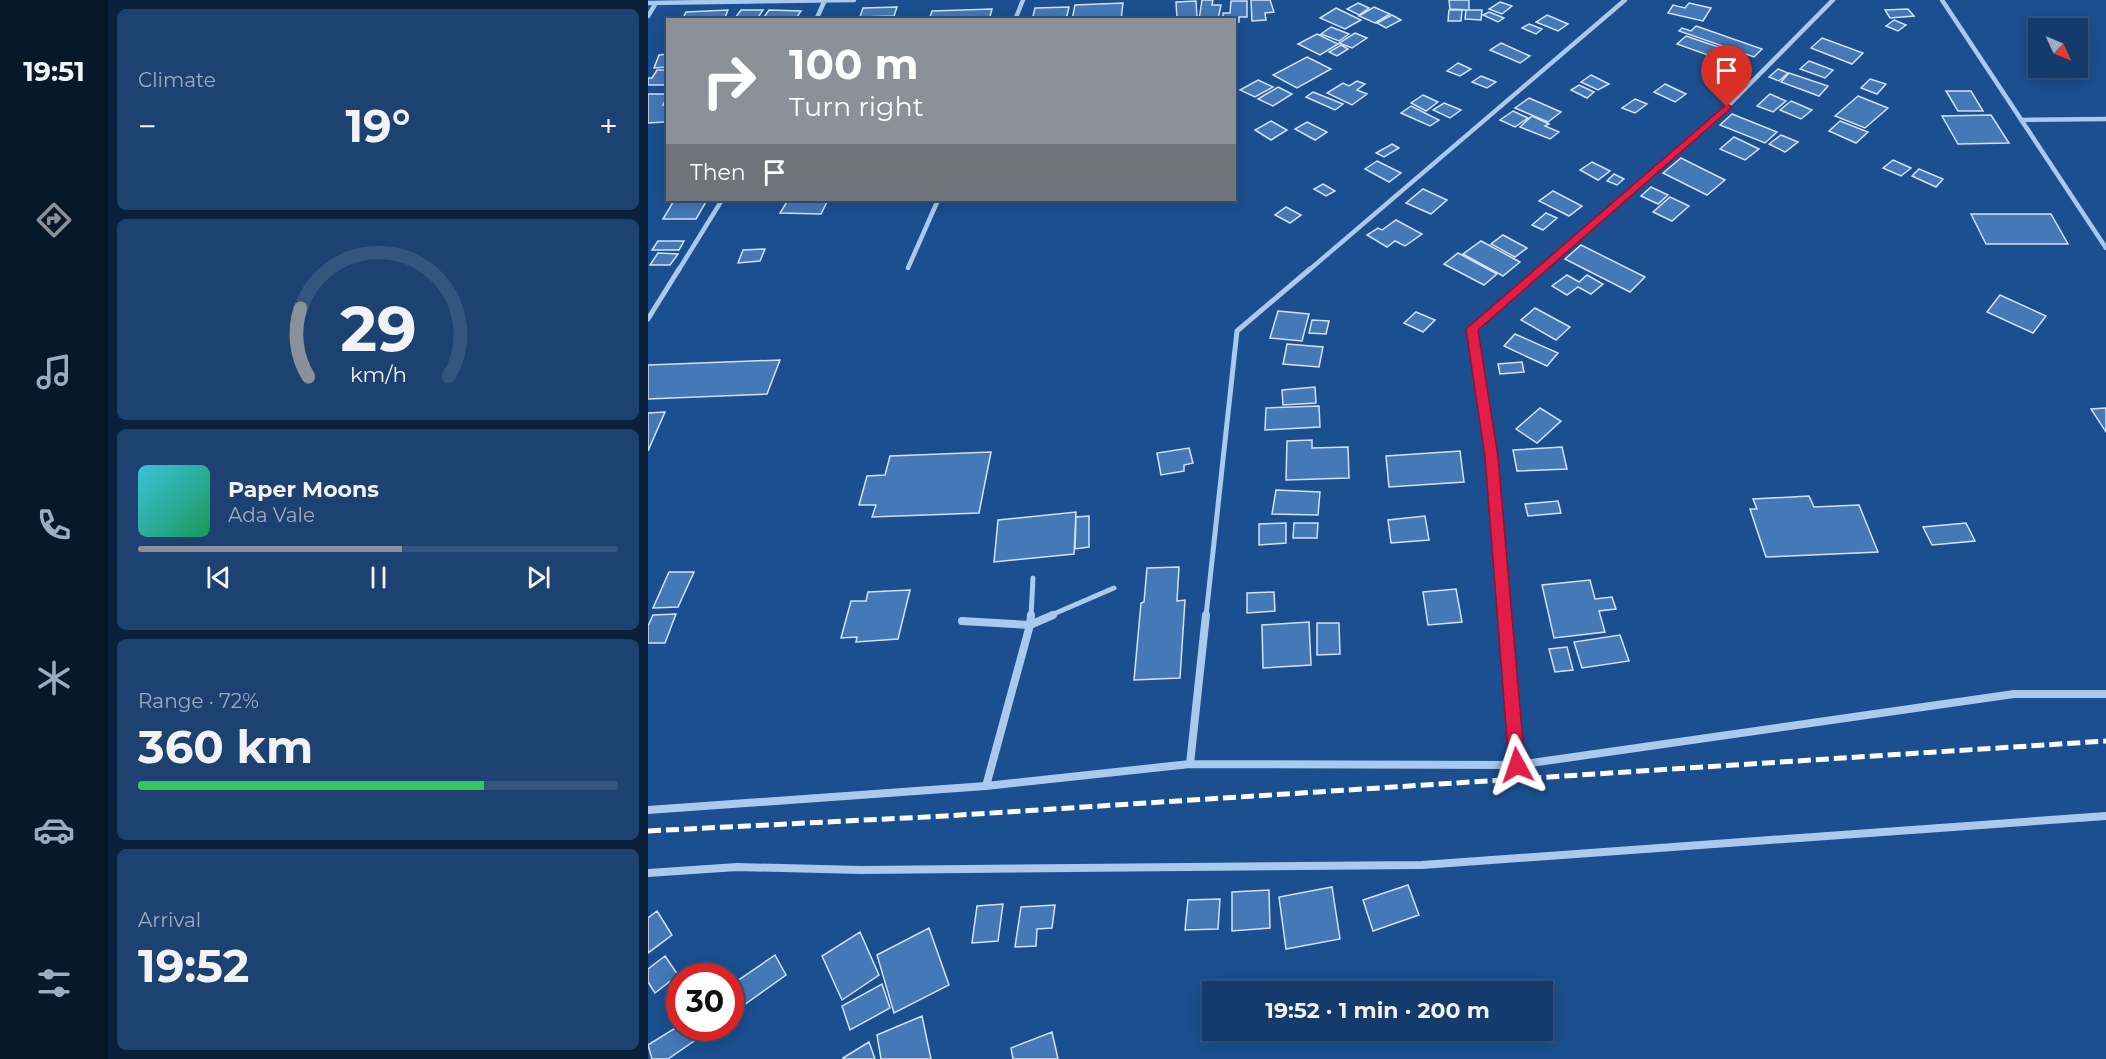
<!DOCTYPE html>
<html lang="en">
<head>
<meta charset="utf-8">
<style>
  :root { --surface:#143b6b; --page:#1d4271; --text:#f1f3f6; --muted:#9dadc1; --line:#33557e; --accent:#8c9099 }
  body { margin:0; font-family:Montserrat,sans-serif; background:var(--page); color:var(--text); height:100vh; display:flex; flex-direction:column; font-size:22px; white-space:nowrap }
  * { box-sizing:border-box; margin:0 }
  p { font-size:20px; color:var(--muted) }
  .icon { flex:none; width:33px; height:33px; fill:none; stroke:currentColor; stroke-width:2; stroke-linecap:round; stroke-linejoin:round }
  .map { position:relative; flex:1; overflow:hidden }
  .sheet { display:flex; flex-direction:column; gap:9px; padding:9px; background:#0b203b; width:540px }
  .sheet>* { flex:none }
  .top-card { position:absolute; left:18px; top:18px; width:570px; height:183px; border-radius:0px; box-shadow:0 3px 15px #0003,0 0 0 2px var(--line); background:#8c9099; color:#fff; overflow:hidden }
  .needle { width:39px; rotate:134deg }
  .controls { position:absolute; left:1380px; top:18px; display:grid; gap:12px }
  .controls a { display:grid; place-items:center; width:60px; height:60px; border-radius:0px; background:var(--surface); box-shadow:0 3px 15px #0003,0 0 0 2px var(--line); font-size:30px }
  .speed { position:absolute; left:18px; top:963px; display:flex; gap:12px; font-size:30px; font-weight:700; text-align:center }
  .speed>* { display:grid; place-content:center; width:78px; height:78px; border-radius:50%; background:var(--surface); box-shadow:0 3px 15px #0003,0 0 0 2px var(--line); line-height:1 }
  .speed .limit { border:9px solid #d22; background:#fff; color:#111 }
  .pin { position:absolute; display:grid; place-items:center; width:51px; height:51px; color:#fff; margin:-62px -26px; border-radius:50% 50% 50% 0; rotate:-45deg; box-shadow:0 0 6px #0007 }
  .pin .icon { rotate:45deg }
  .me { position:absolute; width:66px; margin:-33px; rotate:355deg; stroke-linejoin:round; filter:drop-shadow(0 0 4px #0008) }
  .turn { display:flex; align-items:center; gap:21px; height:126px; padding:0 24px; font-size:27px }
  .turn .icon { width:78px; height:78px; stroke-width:2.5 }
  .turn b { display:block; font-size:42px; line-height:51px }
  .then { display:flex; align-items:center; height:57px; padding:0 24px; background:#0003; gap:12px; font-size:22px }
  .big { font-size:45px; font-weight:700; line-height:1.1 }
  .sheet .widget { flex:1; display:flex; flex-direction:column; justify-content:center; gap:9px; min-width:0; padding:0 21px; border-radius:9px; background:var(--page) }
  .sheet .dial { align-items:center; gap:0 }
  .dial svg { height:156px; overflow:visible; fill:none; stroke:var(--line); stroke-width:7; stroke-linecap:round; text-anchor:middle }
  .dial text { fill:var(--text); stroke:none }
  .song { display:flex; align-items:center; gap:18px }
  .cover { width:72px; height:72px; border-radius:9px; background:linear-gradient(135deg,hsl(190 70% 55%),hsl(150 70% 35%)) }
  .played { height:6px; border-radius:3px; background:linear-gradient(90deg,var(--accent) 55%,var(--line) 55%) }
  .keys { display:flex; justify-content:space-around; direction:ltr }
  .heat { display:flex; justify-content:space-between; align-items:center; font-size:33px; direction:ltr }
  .charge { height:9px; border-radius:4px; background:linear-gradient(90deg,#34c759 72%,var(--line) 0) }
  .trip { position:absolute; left:554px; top:981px; width:351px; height:60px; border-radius:0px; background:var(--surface); box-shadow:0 3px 15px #0003,0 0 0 2px var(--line); font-weight:700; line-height:60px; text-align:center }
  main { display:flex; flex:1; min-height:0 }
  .dock { display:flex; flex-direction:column; width:108px; justify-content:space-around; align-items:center; background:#08182b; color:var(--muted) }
  .dock .icon { width:42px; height:42px }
  .dock .current { color:var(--accent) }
  .dock b { font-size:27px; color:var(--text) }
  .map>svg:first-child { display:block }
  .building { fill:#4478b7; stroke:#cfe3fa; stroke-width:1.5 }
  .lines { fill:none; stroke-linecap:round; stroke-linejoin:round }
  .street-far2 { stroke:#a9c9ee; stroke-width:4.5 }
  .street-far1 { stroke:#a9c9ee; stroke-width:5 }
  .street { stroke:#a9c9ee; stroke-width:8 }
  .rail { stroke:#fff; stroke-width:5; stroke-dasharray:13 5; stroke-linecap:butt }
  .route { fill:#e11d48; stroke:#92132f; stroke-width:1.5 }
</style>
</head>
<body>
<main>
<nav class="dock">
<b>19:51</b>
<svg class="icon current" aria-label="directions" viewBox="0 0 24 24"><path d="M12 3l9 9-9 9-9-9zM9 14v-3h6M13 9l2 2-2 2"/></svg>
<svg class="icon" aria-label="music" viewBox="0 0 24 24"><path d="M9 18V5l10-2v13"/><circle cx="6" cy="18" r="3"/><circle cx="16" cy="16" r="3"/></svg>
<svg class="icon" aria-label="phone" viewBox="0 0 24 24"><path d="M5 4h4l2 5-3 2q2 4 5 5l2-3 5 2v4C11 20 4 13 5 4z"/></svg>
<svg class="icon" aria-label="climate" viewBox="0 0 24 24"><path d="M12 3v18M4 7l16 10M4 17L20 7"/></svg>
<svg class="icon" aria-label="car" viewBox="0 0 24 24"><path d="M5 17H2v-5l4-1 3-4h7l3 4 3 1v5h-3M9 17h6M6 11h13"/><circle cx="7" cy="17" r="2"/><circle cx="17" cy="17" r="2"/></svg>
<svg class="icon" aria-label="filters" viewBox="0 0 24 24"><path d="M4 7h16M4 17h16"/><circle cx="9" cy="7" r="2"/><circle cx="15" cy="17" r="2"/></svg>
</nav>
<section class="sheet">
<div class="widget"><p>Climate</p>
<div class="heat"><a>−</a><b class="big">19°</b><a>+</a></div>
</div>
<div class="widget dial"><svg viewBox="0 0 100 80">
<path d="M14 69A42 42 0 1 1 86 69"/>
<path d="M14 69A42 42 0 0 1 10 34" stroke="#8c9099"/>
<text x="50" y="56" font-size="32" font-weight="700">29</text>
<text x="50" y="72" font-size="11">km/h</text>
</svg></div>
<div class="widget">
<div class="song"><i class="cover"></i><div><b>Paper Moons</b><p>Ada Vale</p></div></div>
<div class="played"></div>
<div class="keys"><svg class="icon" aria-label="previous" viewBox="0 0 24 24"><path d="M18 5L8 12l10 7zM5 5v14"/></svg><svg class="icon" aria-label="pause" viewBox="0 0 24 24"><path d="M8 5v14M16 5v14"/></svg><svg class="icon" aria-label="next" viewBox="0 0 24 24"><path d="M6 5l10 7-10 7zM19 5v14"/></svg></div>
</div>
<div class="widget"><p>Range · 72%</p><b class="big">360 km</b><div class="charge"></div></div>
<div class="widget"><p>Arrival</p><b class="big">19:52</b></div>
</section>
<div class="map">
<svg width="1458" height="1059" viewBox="0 0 1458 1059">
  <rect width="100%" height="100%" fill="#1b4f8f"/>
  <path class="building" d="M554,0H565L564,5H573L570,20H551Z
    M603,0H622L626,12L617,13L618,20L604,21Z
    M801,0H821V10L802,9Z
    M548,1L549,17L529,19L528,2Z
    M583,1H599V17H591V22H586V20H575V13H582Z
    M852,2L864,6L854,14L841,9Z
    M475,3L473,20H424L427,5Z
    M710,3L721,8L711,15L699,9Z
    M1041,3L1063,8L1055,21L1020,13L1025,5L1037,8Z
    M249,7L246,16L212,17L215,8Z
    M421,7L418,20H384L387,8Z
    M726,7L742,14L727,23L711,16Z
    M688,8L713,20L697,29L672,18Z
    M344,9L341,20H281L284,11Z
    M1260,9L1266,16L1242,18L1237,10Z
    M80,10L76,20H34L38,12Z
    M93,10H115L109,19L87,18Z
    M121,10L153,11L147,20H114Z
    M801,10H814L813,21H800Z
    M818,10H834L833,20L817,19Z
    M841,12L856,18L850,22L835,15Z
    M744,15L753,20L738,28L729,23Z
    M899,15L920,24L910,31L888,22Z
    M1246,20L1258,25L1250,31L1238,26Z
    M881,24L894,29L888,34L874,28Z
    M1048,26L1114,49L1106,57L1031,31L1034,28L1043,31Z
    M683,27L701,34L691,41L673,34Z
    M707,33L719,38L704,48L691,43Z
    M669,34L690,44L672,55L650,44Z
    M1038,36L1094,55L1085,64L1029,44Z
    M1174,38L1215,53L1204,64L1163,48Z
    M853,43L882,56L872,63L842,50Z
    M693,45L700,49L689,56L681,52Z
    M20,54V67L6,68L11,55Z
    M659,57L683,69L649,88L625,75Z
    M1161,61L1185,70L1177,78L1152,69Z
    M810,63L823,69L812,76L799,71Z
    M1130,69L1140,73L1131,81L1121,77Z
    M9,70H20V85H0V78H4Z
    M1141,73L1180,86L1171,96L1133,82Z
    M943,75L961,84L950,90L933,82Z
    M833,76L848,82L839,88L824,82Z
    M1222,79L1238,84L1229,94L1213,88Z
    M610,80L625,87L607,97L592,90Z
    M709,81L717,84L709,90L719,94L704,105L679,93L695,83L701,86Z
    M1017,84L1038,94L1027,102L1006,92Z
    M931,85L946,92L939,98L923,90Z
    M630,87L644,94L625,106L610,99Z
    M1298,91H1323L1335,111H1310Z
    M665,92L695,104L687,110L658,97Z
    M0,94H20L15,105H20V116L16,122L0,123Z
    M1122,94L1138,101L1125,112L1109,106Z
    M775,95L790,102L778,111L763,103Z
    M1210,96L1240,108L1217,128L1187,116Z
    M881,98L913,112L900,122L867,108Z
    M987,99L999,104L987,113L974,108Z
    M1143,101L1164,110L1153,119L1132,110Z
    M796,103L813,110L802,118L785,110Z
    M763,106L791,120L782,126L753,113Z
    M865,111L880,118L867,127L852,120Z
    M1084,114L1129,132L1117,143L1072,125Z
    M1343,115L1361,143L1310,144L1294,116Z
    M884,116L901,124L897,126L911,132L902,139L872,127Z
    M623,121L639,130L623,140L607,130Z
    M1192,121L1220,132L1208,143L1181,131Z
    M659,122L679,132L667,140L647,129Z
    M1133,135L1150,142L1137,152L1121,144Z
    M1086,137L1111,149L1097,160L1072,149Z
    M744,144L751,148L736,157L728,153Z
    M1033,158L1077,180L1059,195L1015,173Z
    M1245,160L1263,168L1253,176L1235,168Z
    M729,161L753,173L741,182L717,169Z
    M944,162L962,171L950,180L932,170Z
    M1271,169L1295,179L1288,187L1264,176Z
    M966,174L976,179L969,185L959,181Z
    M675,184L687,191L678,196L666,189Z
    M1003,187L1020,195L1010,204L993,196Z
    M775,189L799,200L783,214L758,203Z
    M905,191L934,206L921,216L891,201Z
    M1022,197L1041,206L1024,221L1005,212Z
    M140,200H180L173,214L132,213Z
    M25,202H58L48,219H15Z
    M638,207L653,215L642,223L627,215Z
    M898,213L909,218L895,230L884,225Z
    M1323,214H1403L1420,244H1338Z
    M748,220L774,234L757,246L747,241L739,247L719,235L730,228L734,230Z
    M855,235L879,248L867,257L843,244Z
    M10,241H36L31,250H4Z
    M833,241L872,262L855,276L815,254Z
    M933,245L997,277L982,292L917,259Z
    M117,249L112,261L90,263L95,250Z
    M10,253L30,254L22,265H2Z
    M810,253L849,274L836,285L796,264Z
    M919,275L931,282L939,275L955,284L943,294L930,287L919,295L904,286Z
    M1352,295L1398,316L1385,333L1339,312Z
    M887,308L922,327L908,340L873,320Z
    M630,311L661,314L654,341L622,338Z
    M768,312L787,320L775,332L756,323Z
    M664,320L681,321L678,334L661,333Z
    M867,334L910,353L899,366L856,346Z
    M639,344L675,347L671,367L635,364Z
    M132,360L119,394L0,399V365Z
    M874,362L876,372L852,374L850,364Z
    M667,387L668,403L635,405L634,390Z
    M671,406L672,427L617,430L618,408Z
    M892,408L913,421L889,443L868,429Z
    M1458,408V432L1443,409Z
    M17,412L0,451V413Z
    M664,440V448L700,447L701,478L638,480L639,441Z
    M914,447L919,469L869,471L865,450Z
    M541,448L545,463L536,465V471L513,475L509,453Z
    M812,451L816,482L741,487L738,456Z
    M343,452L331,513L224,517L228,505H211L219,476L237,475L242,456Z
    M628,490L672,492L670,515L624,514Z
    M1161,496L1166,507L1211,505L1230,552L1118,557L1102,509H1109L1105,499Z
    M910,501L913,513L880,516L877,504Z
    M428,512L426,554L346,562L350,520Z
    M441,516V547L427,549L428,517Z
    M777,516L781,540L743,543L740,520Z
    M638,523V543L611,545V524Z
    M646,523H670L669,538H645Z
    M1318,523L1327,541L1284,545L1275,527Z
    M531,567L529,601L537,600L532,678L486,680L493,603L496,602L499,568Z
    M21,572H46L30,607L5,608Z
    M942,580L947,599L964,597L968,609L951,611L957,632L906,638L894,585Z
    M808,589L814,622L780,625L775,592Z
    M262,590L250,639L208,642L209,637L193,638L203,601H218L220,592Z
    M626,592L627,611L599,613V593Z
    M28,614L17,643H0V626L5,615Z
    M661,622L663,665L615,668L614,625Z
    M669,623H691L692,654L669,655Z
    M972,635L981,661L934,668L926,642Z
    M919,647L925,670L907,672L901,649Z
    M760,885L771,915L725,931L715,900Z
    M684,887L692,939L638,949L631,897Z
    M621,890L622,928L584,931V892Z
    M572,899L570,929L537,930L540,900Z
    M355,904L350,941L324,943L329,906Z
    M407,905L404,928L389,929L388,946L367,947L373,907Z
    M9,911L24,935L0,953V918Z
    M281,928L301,985L246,1013L229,955Z
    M212,932L231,975L194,1000L174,956Z
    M127,955L138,975L89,1010L82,996V986Z
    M17,956L30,975L7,993L0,982V969Z
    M234,984L242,1008L202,1030L194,1006Z
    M274,1016L283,1059H233L229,1035Z
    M32,1025V1028H44L49,1039L20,1059H4L0,1045Z
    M404,1032L410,1059H365L363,1048Z
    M221,1042L227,1059H196L195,1058Z"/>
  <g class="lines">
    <path class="street-far2" d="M1294,0L1458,248
      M0,3L206,0
      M0,16L8,3
      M168,20L177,0
      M367,20L375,0
      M1373,120L1458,119
      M260,268L290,200
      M30,271L74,200
      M660,271L977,0
      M891,271L1079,107L1185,0"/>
    <path class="street-far1" d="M0,319L31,269
      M383,616L385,578
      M401,616L466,588
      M558,616L589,331L662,269
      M857,616L844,457L824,329L893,269"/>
    <path class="street" d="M857,615L869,765
      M314,621L382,625L405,615
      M542,764L558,615
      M338,786L382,625L383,615
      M0,810L338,786L542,764L869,765L1366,694H1458
      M0,873L89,867L213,870L774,865L1458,816"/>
    <path class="rail" d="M0,831L297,816L1458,741"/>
  </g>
  <path class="route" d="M1079,104L1084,107L1082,109L830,330L850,457L877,765L875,770L869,773L864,770L861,765L837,457L818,329Z"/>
</svg>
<div class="controls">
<a><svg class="needle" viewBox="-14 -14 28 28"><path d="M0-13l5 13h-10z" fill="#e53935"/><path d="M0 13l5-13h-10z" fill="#9dadc1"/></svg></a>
</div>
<div class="speed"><div class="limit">30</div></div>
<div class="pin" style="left:1079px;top:107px;background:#d93025"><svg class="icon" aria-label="arrive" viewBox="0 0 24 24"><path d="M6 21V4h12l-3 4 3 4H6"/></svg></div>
<svg class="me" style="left:869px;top:765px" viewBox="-20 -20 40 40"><path d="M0-17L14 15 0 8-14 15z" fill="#e11d48" stroke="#fff" stroke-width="4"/></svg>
<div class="trip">19:52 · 1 min · 200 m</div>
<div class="top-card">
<div class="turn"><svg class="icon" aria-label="right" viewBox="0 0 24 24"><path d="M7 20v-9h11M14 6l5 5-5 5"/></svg><div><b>100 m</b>Turn right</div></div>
<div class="then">Then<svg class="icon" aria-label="arrive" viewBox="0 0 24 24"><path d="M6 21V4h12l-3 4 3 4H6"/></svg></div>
</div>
</div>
</main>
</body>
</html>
